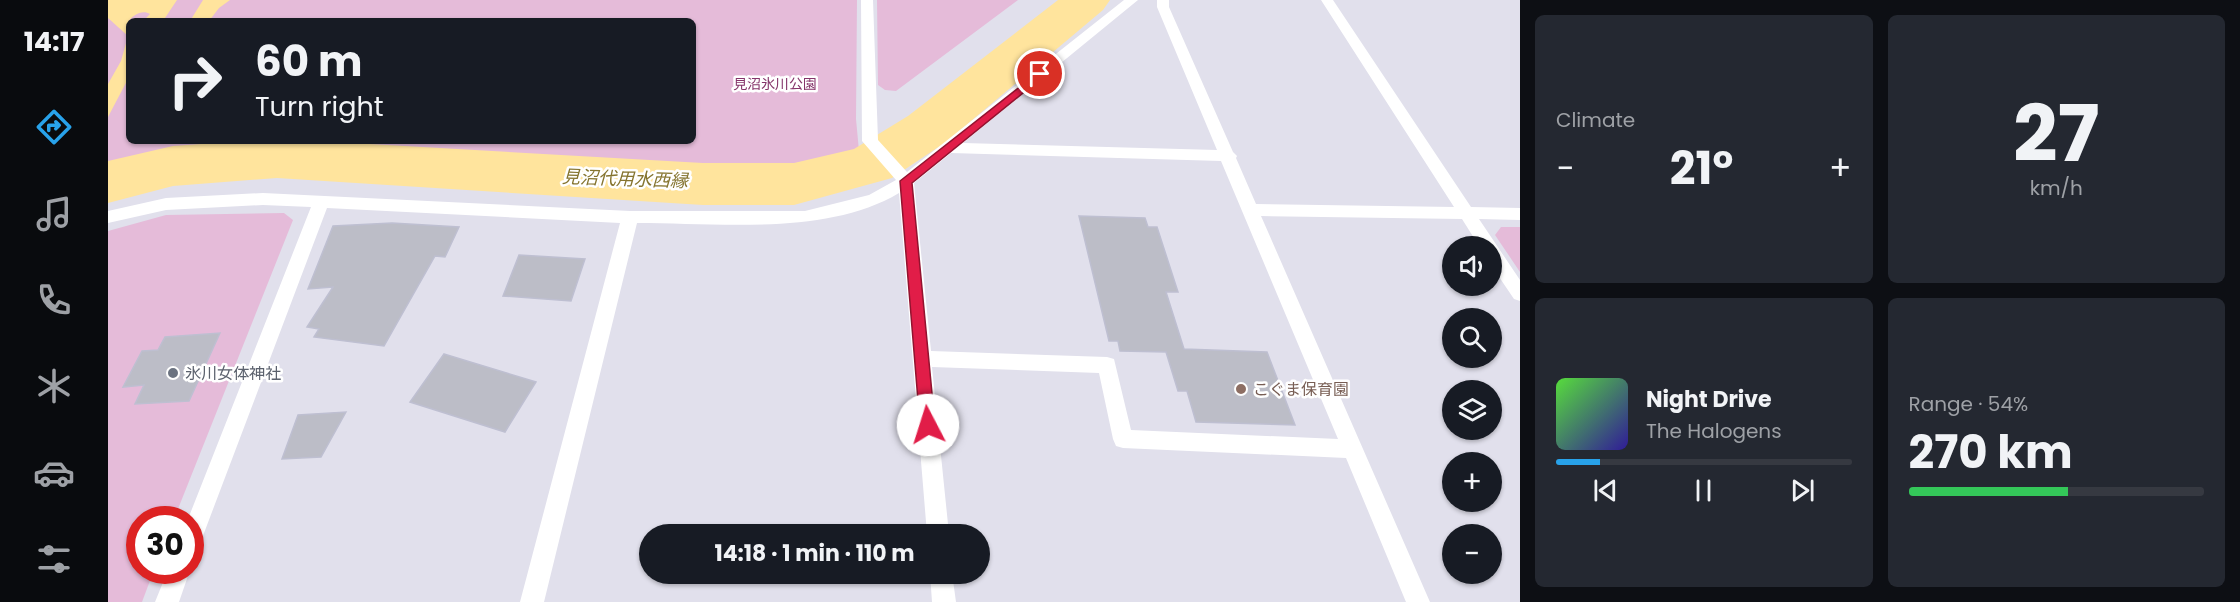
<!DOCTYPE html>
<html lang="en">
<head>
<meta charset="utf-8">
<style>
  :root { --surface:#171b24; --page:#242831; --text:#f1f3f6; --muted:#9ea1a6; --line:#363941; --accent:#28a2ea }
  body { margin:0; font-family:Poppins,"Noto Sans JP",sans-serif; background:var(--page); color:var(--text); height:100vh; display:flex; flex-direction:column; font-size:22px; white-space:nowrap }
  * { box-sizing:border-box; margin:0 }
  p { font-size:20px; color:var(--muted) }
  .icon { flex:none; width:33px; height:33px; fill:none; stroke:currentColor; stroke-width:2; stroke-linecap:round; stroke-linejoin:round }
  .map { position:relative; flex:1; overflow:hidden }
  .panel { display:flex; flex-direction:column; gap:15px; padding:15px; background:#0d0f14; width:720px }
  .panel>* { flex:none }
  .banner { position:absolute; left:18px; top:18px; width:570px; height:126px; border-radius:9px; box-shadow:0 2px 4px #0004; background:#171b24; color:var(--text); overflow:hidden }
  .tools { position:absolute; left:1334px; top:236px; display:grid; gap:12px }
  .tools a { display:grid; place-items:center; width:60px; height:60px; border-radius:50%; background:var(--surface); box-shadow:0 2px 4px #0004; font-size:30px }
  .speed { position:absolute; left:18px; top:506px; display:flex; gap:12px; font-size:30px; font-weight:700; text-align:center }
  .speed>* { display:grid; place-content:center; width:78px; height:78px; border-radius:50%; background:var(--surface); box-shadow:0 2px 4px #0004; line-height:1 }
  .speed .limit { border:9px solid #d22; background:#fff; color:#111 }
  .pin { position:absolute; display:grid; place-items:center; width:51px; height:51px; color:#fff; margin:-26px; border:3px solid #fff; border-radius:50%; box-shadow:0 2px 6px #0007 }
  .me { position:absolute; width:66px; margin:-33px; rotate:355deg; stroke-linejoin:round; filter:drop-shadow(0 0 4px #0008) }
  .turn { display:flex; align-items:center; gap:21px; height:126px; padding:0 30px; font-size:27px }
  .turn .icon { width:78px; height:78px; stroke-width:2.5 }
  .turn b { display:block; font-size:42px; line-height:51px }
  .big { font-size:45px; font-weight:700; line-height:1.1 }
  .panel .widget { flex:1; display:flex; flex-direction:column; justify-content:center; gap:9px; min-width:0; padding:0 21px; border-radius:9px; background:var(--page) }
  .panel .dial { align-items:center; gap:0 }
  .dial b { font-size:78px; line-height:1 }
  .song { display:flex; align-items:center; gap:18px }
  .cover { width:72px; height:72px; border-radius:9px; background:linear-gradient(135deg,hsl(110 70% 55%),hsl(250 70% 35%)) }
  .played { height:6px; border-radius:3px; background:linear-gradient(90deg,var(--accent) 15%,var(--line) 15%) }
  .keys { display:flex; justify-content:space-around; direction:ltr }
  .heat { display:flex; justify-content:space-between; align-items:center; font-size:33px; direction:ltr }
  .charge { height:9px; border-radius:4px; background:linear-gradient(90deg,#34c759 54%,var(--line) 0) }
  .panel .tiles { flex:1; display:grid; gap:15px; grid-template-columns:repeat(2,1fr) }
  .trip { position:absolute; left:531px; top:524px; width:351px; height:60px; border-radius:30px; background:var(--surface); box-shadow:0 2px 4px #0004; font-weight:700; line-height:60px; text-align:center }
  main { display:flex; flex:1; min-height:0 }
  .tabs { display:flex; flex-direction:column; width:108px; justify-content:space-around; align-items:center; background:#090b0e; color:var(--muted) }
  .tabs .icon { width:42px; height:42px }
  .tabs .active { color:var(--accent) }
  .tabs b { font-size:27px; color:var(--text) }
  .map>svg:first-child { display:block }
  .green { fill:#e5bbd9; fill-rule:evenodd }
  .water { fill:#ffe49d }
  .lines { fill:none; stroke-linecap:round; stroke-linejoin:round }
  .river { fill:#ffe49d; fill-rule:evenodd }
  .building { fill:#bcbdc7; stroke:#bebfd1; stroke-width:1.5 }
  .minor { fill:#fff; fill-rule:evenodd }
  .route { fill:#e11d48; stroke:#92132f; stroke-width:1.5 }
  .worship-dot { fill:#6b7280; stroke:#fff; stroke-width:2 }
  .education-dot { fill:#8d6e63; stroke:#fff; stroke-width:2 }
  .labels { text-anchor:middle; stroke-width:5; stroke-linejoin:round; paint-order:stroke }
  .far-park-label { font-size:14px; fill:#85346a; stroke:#fff }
  .worship-label { font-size:16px; fill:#5b616d; stroke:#fff; text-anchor:start }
  .education-label { font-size:16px; fill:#785e54; stroke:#fff; text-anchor:start }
  .water-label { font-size:18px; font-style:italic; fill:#85742f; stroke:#fff }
</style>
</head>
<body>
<main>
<nav class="tabs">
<b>14:17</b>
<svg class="icon active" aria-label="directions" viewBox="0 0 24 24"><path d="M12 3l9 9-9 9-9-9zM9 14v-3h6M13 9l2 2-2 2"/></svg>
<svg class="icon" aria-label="music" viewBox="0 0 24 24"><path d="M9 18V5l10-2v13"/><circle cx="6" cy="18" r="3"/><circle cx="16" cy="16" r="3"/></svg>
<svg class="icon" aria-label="phone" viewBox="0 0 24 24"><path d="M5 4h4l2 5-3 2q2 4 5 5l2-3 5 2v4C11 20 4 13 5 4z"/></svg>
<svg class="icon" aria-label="climate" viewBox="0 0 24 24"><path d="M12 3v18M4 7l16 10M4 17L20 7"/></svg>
<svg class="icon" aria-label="car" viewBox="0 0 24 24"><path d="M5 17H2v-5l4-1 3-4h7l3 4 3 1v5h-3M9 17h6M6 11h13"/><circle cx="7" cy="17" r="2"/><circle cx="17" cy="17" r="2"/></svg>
<svg class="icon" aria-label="filters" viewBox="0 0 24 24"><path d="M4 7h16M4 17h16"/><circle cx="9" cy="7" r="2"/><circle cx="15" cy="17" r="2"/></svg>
</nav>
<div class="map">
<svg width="1412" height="602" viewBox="0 0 1412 602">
  <rect width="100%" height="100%" fill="#e1e0ec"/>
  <path class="green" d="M0,0H749L748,119L751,151L710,164L655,171L167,144L93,151L0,168ZM21,21H585V141H21Z
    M769,0H910L788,91L777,90L770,85Z
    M176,213L185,220L66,519H32V570H46L34,602H0V231L58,215Z
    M1393,227H1412V272L1387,235Z"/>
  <path class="water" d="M0,0H69L55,21H35L42,14C34,9 24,16 21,21V77L0,117V84L13,61L20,36L0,18Z
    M95,0H122L111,8L101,21H82Z"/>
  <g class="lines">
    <path class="river" d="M950,0H1002L995,10L838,142L784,178L686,205H595L169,178L65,186L0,203V161L65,146L135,141H209L595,163H686L746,149L800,116Z"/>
  </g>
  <path class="building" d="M971,216L1037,218L1040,227H1049L1070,292H1058L1076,349L1159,352L1187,425L1088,422L1079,391H1070L1058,352L1012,351L1010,341H1001Z
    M284,223L351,227L337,257L327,256L276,346L206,337L211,329L199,327L225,287L200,289L225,226Z
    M411,255L477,259L463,301L395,296Z
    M112,333L81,401L27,404L36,385L15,387L34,351L50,350L57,337Z
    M336,354L428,382L397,432L302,402Z
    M238,412L213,457L174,459L190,415Z"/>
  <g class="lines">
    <path class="minor" d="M753,0H765L770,140L799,172L1016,0H1030L855,143L1109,150L1049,7V0H1061V7L1125,152L1129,156L1128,158L1148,204L1346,207L1213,0H1225L1363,207L1412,208V220L1371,219L1412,280V301L1406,299L1383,265V246H1371L1354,219L1153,216L1322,602H1298L1238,458L1015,448L1008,446L1005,439L991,373L824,367L841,534H819L791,193C719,236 611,223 529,223L436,602H412L512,223L219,208L93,541L90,549L82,552V519H80L203,207L155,205L58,210L0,223V211L58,198L155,193L522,211H697L761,195L788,180L754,141ZM843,153L1113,161L1230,439L1023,430L1006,359L999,357L823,351L806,183Z
      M60,570H82L71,602H47Z
      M822,573H844L848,602H824Z"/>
  </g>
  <path class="route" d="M932,71L937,74L936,76L804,183L827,425L825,430L820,432L814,430L812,425L792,181Z"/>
  <circle class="worship-dot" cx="65" cy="373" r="6"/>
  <circle class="education-dot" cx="1133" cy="389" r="6"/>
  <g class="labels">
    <g class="far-park-label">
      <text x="667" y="89">見沼氷川公園</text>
    </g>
    <g class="worship-label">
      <text x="77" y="379">氷川女体神社</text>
    </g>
    <g class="education-label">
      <text x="1145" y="395">こぐま保育園</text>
    </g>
    <g class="water-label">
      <text transform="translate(517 179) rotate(2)" y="6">見沼代用水西縁</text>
    </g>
  </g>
</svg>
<div class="tools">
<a><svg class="icon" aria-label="sound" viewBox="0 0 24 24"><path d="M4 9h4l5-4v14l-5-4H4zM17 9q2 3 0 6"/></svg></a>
<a><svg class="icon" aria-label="search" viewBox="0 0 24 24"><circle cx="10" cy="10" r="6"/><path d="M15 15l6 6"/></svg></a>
<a><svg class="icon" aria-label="layers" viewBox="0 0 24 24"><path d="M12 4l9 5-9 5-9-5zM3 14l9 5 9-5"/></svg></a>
<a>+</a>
<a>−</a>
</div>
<div class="speed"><div class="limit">30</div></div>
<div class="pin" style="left:932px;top:74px;background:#d93025"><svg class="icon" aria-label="arrive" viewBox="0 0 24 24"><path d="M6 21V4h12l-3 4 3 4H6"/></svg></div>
<svg class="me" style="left:820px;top:425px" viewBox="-20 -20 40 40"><circle r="19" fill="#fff"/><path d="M0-13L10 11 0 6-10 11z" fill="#e11d48"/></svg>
<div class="trip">14:18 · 1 min · 110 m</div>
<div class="banner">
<div class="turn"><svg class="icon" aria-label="right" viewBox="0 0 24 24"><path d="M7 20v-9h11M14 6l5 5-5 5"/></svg><div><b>60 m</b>Turn right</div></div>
</div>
</div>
<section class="panel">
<div class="tiles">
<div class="widget"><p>Climate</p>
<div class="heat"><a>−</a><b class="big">21°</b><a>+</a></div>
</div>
<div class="widget dial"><b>27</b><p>km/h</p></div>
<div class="widget">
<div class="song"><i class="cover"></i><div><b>Night Drive</b><p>The Halogens</p></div></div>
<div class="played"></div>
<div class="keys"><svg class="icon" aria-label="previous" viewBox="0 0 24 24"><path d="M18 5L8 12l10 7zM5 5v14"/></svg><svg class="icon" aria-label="pause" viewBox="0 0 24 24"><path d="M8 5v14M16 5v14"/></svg><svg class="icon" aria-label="next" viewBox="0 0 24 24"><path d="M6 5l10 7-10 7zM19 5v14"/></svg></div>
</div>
<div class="widget"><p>Range · 54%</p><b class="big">270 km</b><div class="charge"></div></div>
</div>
</section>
</main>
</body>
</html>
